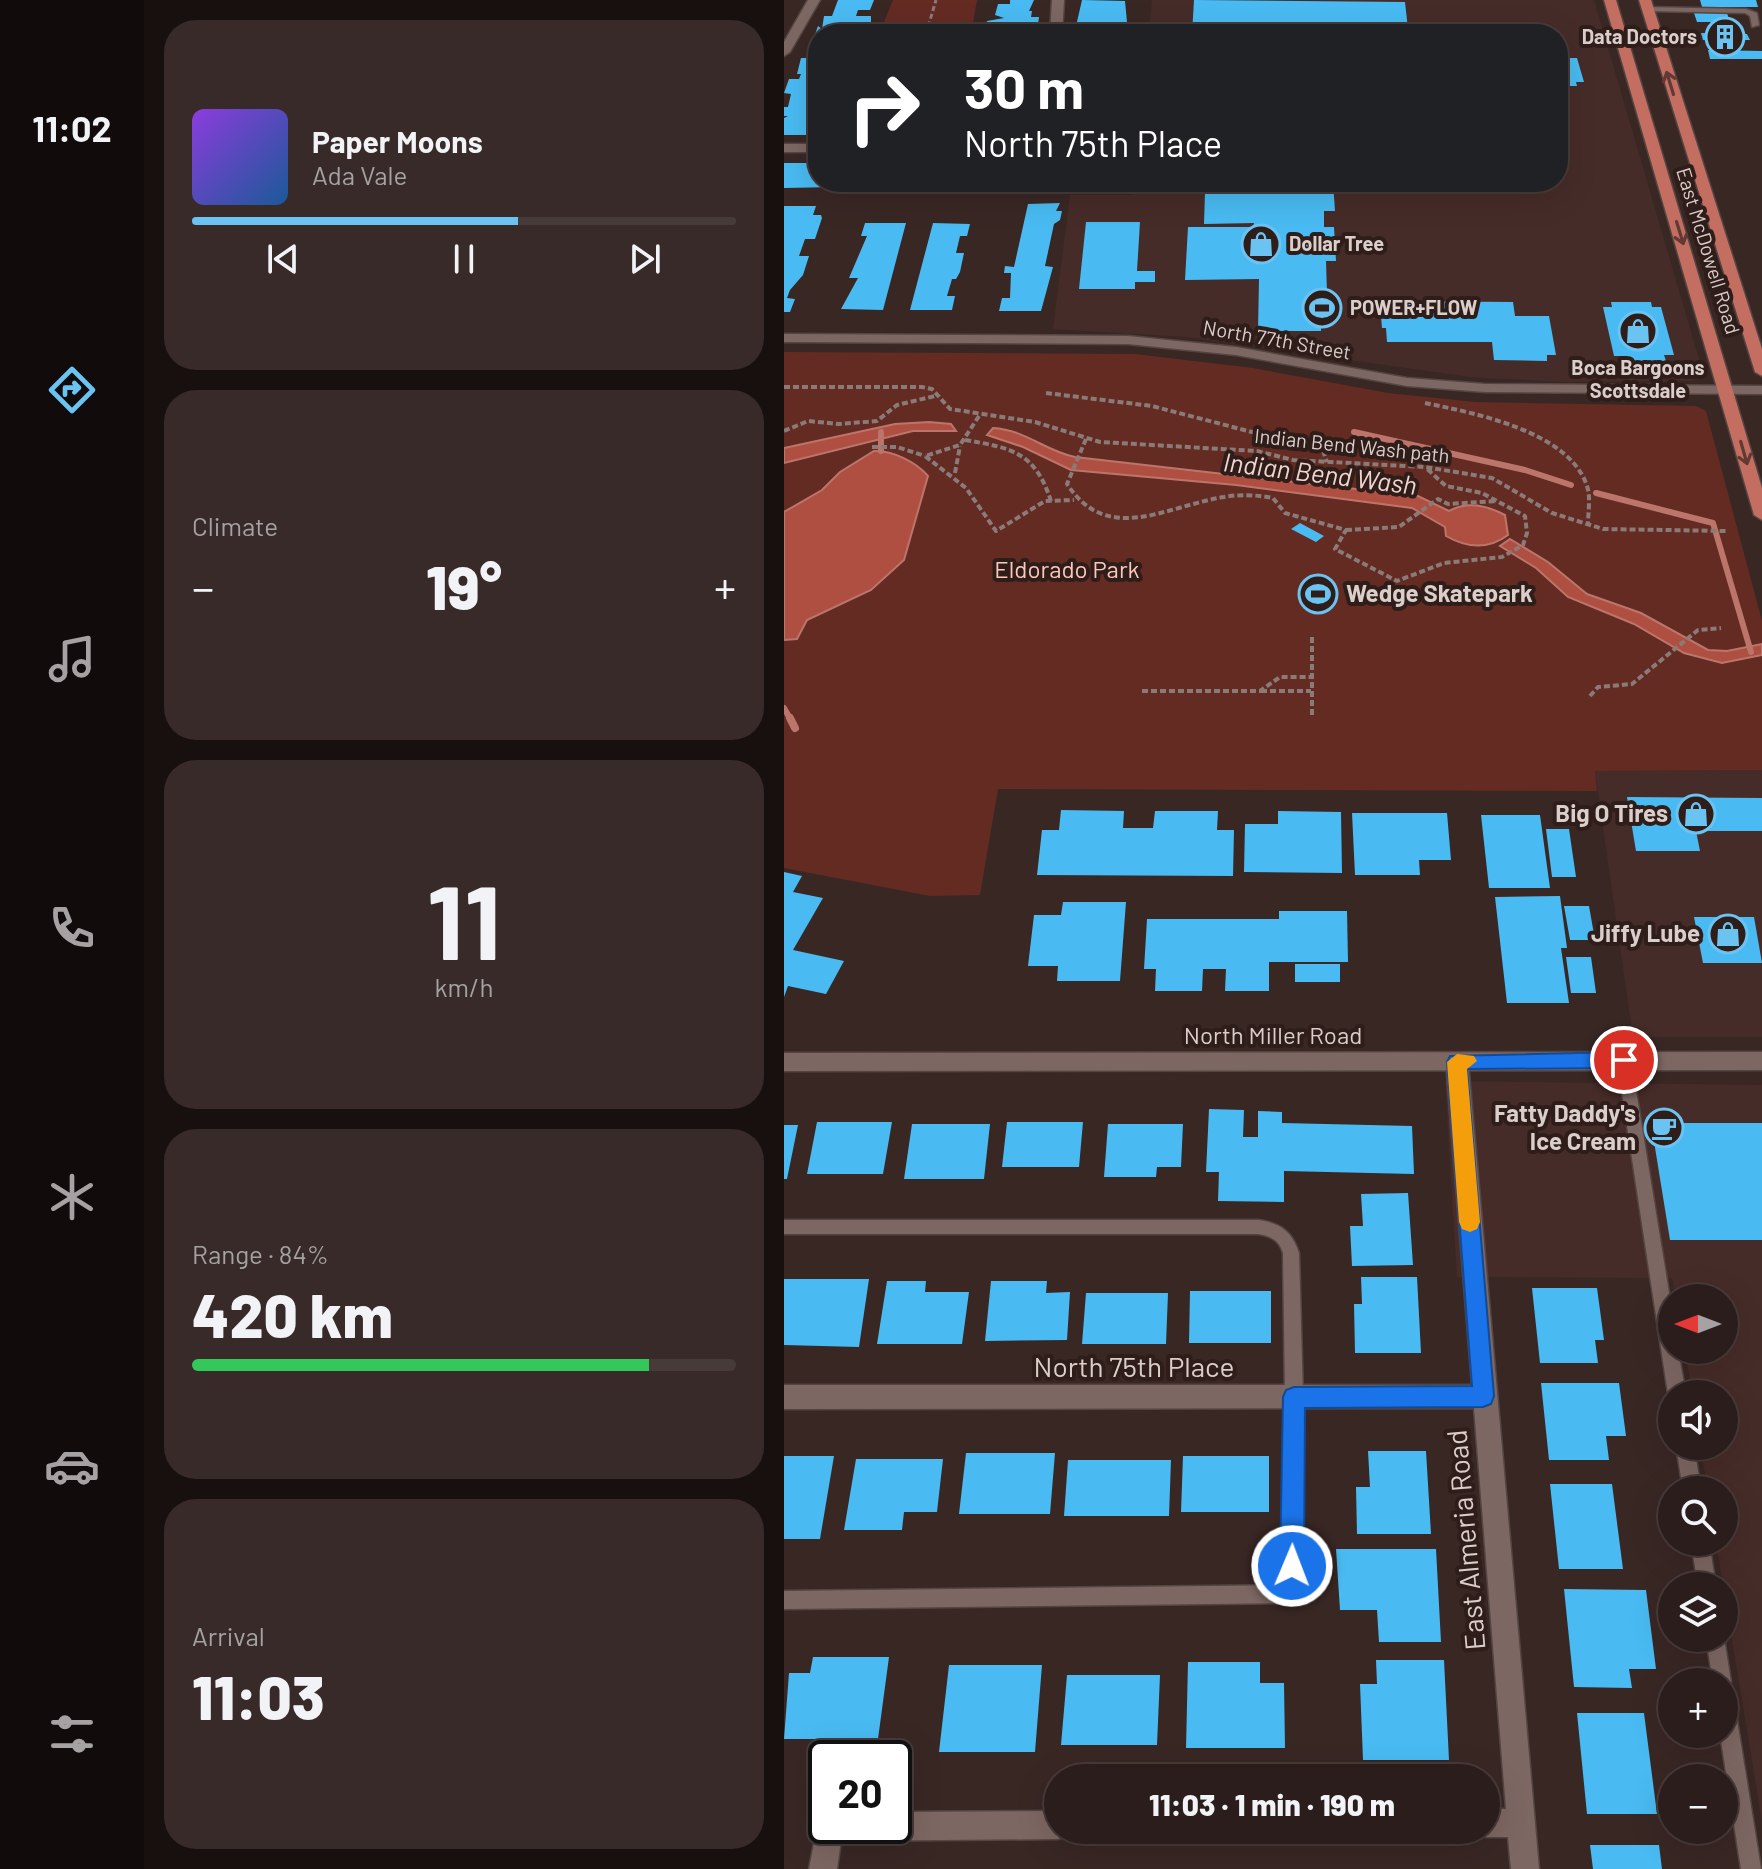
<!DOCTYPE html>
<html lang="en">
<head>
<meta charset="utf-8">
<style>
  :root { --surface:#2b1d1b; --page:#372a28; --text:#f1f3f6; --muted:#a6a2a3; --line:#473b3a; --accent:#6ac3f1 }
  body { margin:0; font-family:Barlow,sans-serif; background:var(--page); color:var(--text); height:100vh; display:flex; flex-direction:column; font-size:30px; white-space:nowrap }
  * { box-sizing:border-box; margin:0 }
  p { font-size:26px; color:var(--muted) }
  .icon { flex:none; width:44px; height:44px; fill:none; stroke:currentColor; stroke-width:2; stroke-linecap:round; stroke-linejoin:round }
  .map { position:relative; flex:1; overflow:hidden }
  .side { display:flex; flex-direction:column; gap:20px; padding:20px; background:#18100f; width:640px }
  .side>* { flex:none }
  .banner { position:absolute; left:24px; top:24px; width:760px; height:168px; border-radius:32px; box-shadow:0 8px 32px #0002,0 0 0 2px var(--line); background:#202124; color:#fff; overflow:hidden }
  .needle { width:52px; rotate:270deg }
  .tools { position:absolute; left:874px; top:1284px; display:grid; gap:16px }
  .tools a { display:grid; place-items:center; width:80px; height:80px; border-radius:50%; background:var(--surface); box-shadow:0 8px 32px #0002,0 0 0 2px var(--line); font-size:40px }
  .speed { position:absolute; left:24px; top:1740px; display:flex; gap:16px; font-size:40px; font-weight:700; text-align:center }
  .speed>* { display:grid; place-content:center; width:104px; height:104px; border-radius:50%; background:var(--surface); box-shadow:0 8px 32px #0002,0 0 0 2px var(--line); line-height:1 }
  .speed .limit { border:4px solid #111; border-radius:12px; background:#fff; color:#111 }
  .pin { position:absolute; display:grid; place-items:center; width:68px; height:68px; color:#fff; margin:-34px; border:4px solid #fff; border-radius:50%; box-shadow:0 2px 8px #0007 }
  .me { position:absolute; width:88px; margin:-44px; rotate:1deg; stroke-linejoin:round; filter:drop-shadow(0 0 6px #0008) }
  .turn { display:flex; align-items:center; gap:28px; height:168px; padding:0 24px; font-size:36px }
  .turn .icon { width:104px; height:104px; stroke-width:2.5 }
  .turn b { display:block; font-size:56px; line-height:68px }
  .big { font-size:60px; font-weight:800; line-height:1.1 }
  .side .card { flex:1; display:flex; flex-direction:column; justify-content:center; gap:12px; min-width:0; padding:0 28px; border-radius:32px; background:var(--page) }
  .side .dial { align-items:center; gap:0 }
  .dial b { font-size:104px; line-height:1 }
  .song { display:flex; align-items:center; gap:24px }
  .cover { width:96px; height:96px; border-radius:12px; background:linear-gradient(135deg,hsl(270 70% 55%),hsl(210 70% 35%)) }
  .played { height:8px; border-radius:4px; background:linear-gradient(90deg,var(--accent) 60%,var(--line) 60%) }
  .keys { display:flex; justify-content:space-around; direction:ltr }
  .heat { display:flex; justify-content:space-between; align-items:center; font-size:44px; direction:ltr }
  .charge { height:12px; border-radius:6px; background:linear-gradient(90deg,#34c759 84%,var(--line) 0) }
  .trip { position:absolute; left:260px; top:1764px; width:456px; height:80px; border-radius:40px; background:var(--surface); box-shadow:0 8px 32px #0002,0 0 0 2px var(--line); font-weight:800; line-height:80px; text-align:center }
  main { display:flex; flex:1; min-height:0 }
  .menu { display:flex; flex-direction:column; width:144px; justify-content:space-around; align-items:center; background:#110c0b; color:var(--muted) }
  .menu .icon { width:56px; height:56px }
  .menu .active { color:var(--accent) }
  .menu b { font-size:36px; color:var(--text) }
  .map>svg:first-child { display:block }
  .built { fill:#462c28 }
  .green { fill:#642b23 }
  .water { fill:#af4f41; stroke:#bc756a; stroke-width:2 }
  .lines { fill:none; stroke-linecap:round; stroke-linejoin:round }
  .stream-far1 { stroke:#bc756a; stroke-width:6 }
  .stream { stroke:#bc756a; stroke-width:8 }
  .building { fill:#49bbf2 }
  .lane-casing { stroke:#544542; stroke-width:3 }
  .street-casing { stroke:#544542; stroke-width:3 }
  .secondary-casing { stroke:#544542; stroke-width:3 }
  .primary-casing { stroke:#544542; stroke-width:3 }
  .path-far1 { stroke:#8a7b78; stroke-width:3; stroke-dasharray:5 3; stroke-linecap:butt }
  .path { stroke:#8a7b78; stroke-width:4; stroke-dasharray:6 3; stroke-linecap:butt }
  .lane { fill:#7d6763; fill-rule:evenodd }
  .street { fill:#7d6763; fill-rule:evenodd }
  .secondary { fill:#7d6763; fill-rule:evenodd }
  .primary { fill:#c46e61; fill-rule:evenodd }
  .oneway { stroke:#633933 }
  .route { fill:#1a73e8; stroke:#114b97; stroke-width:2 }
  .slow { fill:#f59e0b }
  .labels { text-anchor:middle; stroke-width:8; stroke-linejoin:round; paint-order:stroke }
  .far-poi-label { font-size:20px; font-weight:bold; fill:#dacecb; stroke:#2f1d1a; text-anchor:start }
  .far-street-label { font-size:20px; fill:#dacecb; stroke:#2f1d1a }
  .park-label { font-size:24px; fill:#fdc7bd; stroke:#2f1d1a }
  .poi-label { font-size:24px; font-weight:bold; fill:#dacecb; stroke:#2f1d1a; text-anchor:end }
  .street-label { font-size:24px; fill:#dacecb; stroke:#2f1d1a }
  .water-label { font-size:26px; font-style:italic; fill:#f1d6d0; stroke:#2f1d1a }
  .near-street-label { font-size:28px; fill:#dacecb; stroke:#2f1d1a }
</style>
</head>
<body>
<main>
<nav class="menu">
<b>11:02</b>
<svg class="icon active" aria-label="directions" viewBox="0 0 24 24"><path d="M12 3l9 9-9 9-9-9zM9 14v-3h6M13 9l2 2-2 2"/></svg>
<svg class="icon" aria-label="music" viewBox="0 0 24 24"><path d="M9 18V5l10-2v13"/><circle cx="6" cy="18" r="3"/><circle cx="16" cy="16" r="3"/></svg>
<svg class="icon" aria-label="phone" viewBox="0 0 24 24"><path d="M5 4h4l2 5-3 2q2 4 5 5l2-3 5 2v4C11 20 4 13 5 4z"/></svg>
<svg class="icon" aria-label="climate" viewBox="0 0 24 24"><path d="M12 3v18M4 7l16 10M4 17L20 7"/></svg>
<svg class="icon" aria-label="car" viewBox="0 0 24 24"><path d="M5 17H2v-5l4-1 3-4h7l3 4 3 1v5h-3M9 17h6M6 11h13"/><circle cx="7" cy="17" r="2"/><circle cx="17" cy="17" r="2"/></svg>
<svg class="icon" aria-label="filters" viewBox="0 0 24 24"><path d="M4 7h16M4 17h16"/><circle cx="9" cy="7" r="2"/><circle cx="15" cy="17" r="2"/></svg>
</nav>
<section class="side">
<div class="card">
<div class="song"><i class="cover"></i><div><b>Paper Moons</b><p>Ada Vale</p></div></div>
<div class="played"></div>
<div class="keys"><svg class="icon" aria-label="previous" viewBox="0 0 24 24"><path d="M18 5L8 12l10 7zM5 5v14"/></svg><svg class="icon" aria-label="pause" viewBox="0 0 24 24"><path d="M8 5v14M16 5v14"/></svg><svg class="icon" aria-label="next" viewBox="0 0 24 24"><path d="M6 5l10 7-10 7zM19 5v14"/></svg></div>
</div>
<div class="card"><p>Climate</p>
<div class="heat"><a>−</a><b class="big">19°</b><a>+</a></div>
</div>
<div class="card dial"><b>11</b><p>km/h</p></div>
<div class="card"><p>Range · 84%</p><b class="big">420 km</b><div class="charge"></div></div>
<div class="card"><p>Arrival</p><b class="big">11:03</b></div>
</section>
<div class="map">
<svg width="978" height="1869" viewBox="0 0 978 1869">
  <rect width="100%" height="100%" fill="#392724"/>
  <path class="built" d="M368,0H810L915,359L914,377L907,381L778,382L686,377L403,337L269,329L286,195H349L351,182H774V34H365Z
    M978,770V1037H849L811,771Z
    M661,1081L978,1085V1822L932,1542H940V1490H924L916,1446H940V1394H908L901,1350H940V1298H892L888,1278L673,1277Z"/>
  <path class="green" d="M109,0H193L187,34H95Z
    M0,352L351,354L469,368L604,393L691,402L912,406L922,411L978,621V770L811,771L813,791L214,789L196,895L146,896L0,868Z"/>
  <path class="water" d="M145,422L167,424L172,431H129L0,463V448L111,424Z
    M209,428C242,430 261,451 291,457L634,496L665,511C683,501 704,506 721,515L724,535C704,550 683,548 662,536L661,527L628,508L452,485L287,470L239,447L203,435Z
    M90,451C108,450 132,462 144,476L120,560L87,590L23,620L13,639L0,640V512L38,490L56,472Z
    M726,539L764,562L803,594L857,613L924,650L943,651L978,644V655L938,663L900,653L850,624L784,597L752,568L716,546Z"/>
  <g class="lines">
    <path class="stream-far1" d="M97,432V451
      M570,432L741,470L787,485
      M812,493L929,523L967,652
      M0,708L7,720"/>
    <path class="stream" d="M6,718L11,728"/>
  </g>
  <path class="building" d="M54,0H90L86,10H74L72,16H87V26H72L71,29H79L77,34H34V135H0V118L4,116H0V107H4L7,94L0,93L5,79H15L17,74H13L17,58H28L23,56L34,26L38,29L40,16H48Z
    M226,0H250L245,11H248L247,17H255L254,25H245L244,29H252L251,34H203L201,31L203,21L220,18L211,15L214,4H226Z
    M298,0L341,1L343,22L338,26H343L342,34H299L300,26H292Z
    M410,0L621,2L624,29H583L584,34H408Z
    M916,0H972L974,7H918Z
    M909,10L943,13L946,22H913Z
    M917,33L963,34L966,40H919Z
    M924,50L978,51V59H926Z
    M774,58H793L800,82H792L793,86H774Z
    M0,163H34V182H64L63,187L58,190H50L51,187L0,188Z
    M73,182H288L287,190L193,186L185,190L72,187Z
    M410,182H549L551,211H540V227H550L552,261H542L544,326H537V331H474L475,279L401,280L404,227H469L470,223L420,224L421,192H409Z
    M276,203L272,211H278L276,220L270,224L261,266L269,267L257,311H215L218,298H226L227,273H220L221,266L230,267L244,204Z
    M0,206H32L29,215H37L38,218L31,239H21L15,256H25L19,275L6,290L3,298L11,299L6,312H0Z
    M302,222H356L353,271H371V282H351V289H295Z
    M81,223H122L99,310L57,309L74,278H65L83,236H77Z
    M149,223L186,224L183,236H176L172,253H180L176,272L172,279H168L163,296H171L168,310H126Z
    M608,301L729,302L731,316H765L772,355H763V361L710,360L708,342H603L602,328H598L596,305H608Z
    M827,302H867L868,307H877L890,355H880L882,361H840L839,356H830L819,307H828Z
    M516,523L540,536L532,542L507,529Z
    M843,797L978,798V831H912L916,851H852Z
    M277,810L340,811L339,828H369L371,811H434L433,830H450L449,876L253,875L258,830H275Z
    M494,811L557,812L558,873L460,872L461,824H494Z
    M568,813H663L667,860H635L636,875H571Z
    M697,815H756L766,888H705Z
    M762,829H785L792,877H768Z
    M0,872L18,876L9,892L39,898L9,950L60,961L42,994L4,986L0,997Z
    M776,896L783,948H777L785,1003H723L711,897Z
    M279,902H342L336,981H273L274,966H244L250,915H277Z
    M780,906H805L811,940H786Z
    M495,911H563L564,962H485V991H441L442,969H419L418,991H371L372,969H360L363,919H495Z
    M910,917H970L978,963H919Z
    M782,957H807L812,993H787Z
    M511,964H556V982H511Z
    M425,1109L460,1110L459,1137H474V1111L498,1112V1123L628,1126L630,1174L500,1171V1202L434,1201L435,1172H422Z
    M33,1122H108L99,1174H23Z
    M223,1122H299L295,1167H218Z
    M867,1123H978V1240H886Z
    M128,1124H206L200,1179H120Z
    M324,1124H399L397,1167H373L372,1177H320Z
    M0,1125H14L3,1179H0Z
    M624,1193L629,1265L568,1266L566,1226H579L577,1194Z
    M577,1277H633L637,1353H571L570,1304H578Z
    M0,1279H85L75,1347L0,1345Z
    M103,1281H142L141,1292H185L178,1344H93Z
    M207,1281H263L262,1293L286,1292L283,1340L201,1341Z
    M748,1288H813L820,1340H811L814,1363H756Z
    M406,1291H487V1343H405Z
    M302,1293H384L382,1344H298Z
    M757,1383H835L842,1436H822L825,1460H765Z
    M584,1451H642L647,1534H573L572,1487H586Z
    M182,1453H271L266,1514H175Z
    M0,1456H50L36,1539H0Z
    M399,1456H485V1512H397Z
    M72,1459H159L153,1512H120L118,1530H60Z
    M284,1460H387L385,1516H280Z
    M766,1484H828L839,1569H775Z
    M552,1549H652L657,1642H595L593,1610H556Z
    M780,1589L862,1590L872,1669H845L848,1688L790,1687Z
    M29,1657H105L94,1739H0L5,1673H26Z
    M592,1660H660L665,1760H579L576,1684H593Z
    M404,1662H476V1683H500L501,1748H402Z
    M165,1665H258L251,1752H155Z
    M283,1675H376L373,1745H277Z
    M793,1713H860L873,1814H803Z
    M806,1845H875L878,1869H809Z"/>
  <g class="lines">
    <g class="lane-casing">
      <path id="lane" d="M861,7L962,9L973,13L975,25L968,27L966,16L961,13L864,11L860,9Z
        M840,1054L845,1056L847,1060L888,1311V1350H894L902,1394H888V1400L884,1394L833,1060L835,1056Z
        M0,1220H474C496,1223 508,1231 515,1253L519,1397L517,1594L514,1600L508,1603L0,1609V1591L499,1585L501,1397L499,1253C495,1240 487,1236 474,1234H0Z
        M892,1446H910L917,1490H899Z
        M907,1542H925L932,1586H914Z
        M922,1638H940L947,1682L945,1688L949,1695L977,1869H957L936,1734H940V1682H929Z"/>
    </g>
    <g class="street-casing">
      <path id="street" d="M24,0H36L6,52L0,56V42Z
        M268,0H280L278,34H266Z
        M0,144H34V152H0Z
        M0,334L344,336L452,347L623,378L701,384L978,386V394L701,392L623,386L452,355L344,344L0,342Z
        M673,1053L680,1056L684,1062L755,1869H727L724,1837H702L691,1830H702V1809H722L690,1408L0,1409V1385H688L662,1062L666,1056Z
        M274,1811V1830H286L284,1835L274,1839L57,1841L53,1869H25L35,1817L42,1814V1826H110V1812Z"/>
    </g>
    <g class="secondary-casing">
      <path id="secondary" d="M978,1052V1070L0,1071V1053Z"/>
    </g>
    <g class="primary-casing">
      <path id="primary" d="M820,0H832L978,488V520L970,515Z
        M855,0H867L978,349V376L971,372Z"/>
    </g>
    <path class="path-far1" d="M142,34L152,0"/>
    <path class="path" d="M0,387H138L148,389L166,409L251,422L316,442L473,451L509,460L641,467L708,478L768,513L819,529L943,531
      M262,393L368,406L541,451
      M641,403C690,413 785,431 803,486C807,498 804,512 804,524
      M195,416L176,445L141,456L182,488L212,531L261,501L290,500
      M0,431L24,421L55,424L93,421L113,405L151,396
      M302,439L283,484C324,546 382,506 440,497C456,494 473,495 489,498L501,513L562,530L551,549L613,581L660,563L718,557L739,545L743,533L741,516L698,493L662,486L642,468
      M181,440C228,448 251,452 267,501
      M536,442L543,462
      M88,447H113L141,456
      M171,473L176,446
      M562,530L615,527L654,499L664,504L713,501
      M528,637V718
      M358,691H476L496,677H528
      M477,691H527
      M806,696L814,687L848,684L914,630L937,628"/>
    <use href="#lane" class="lane"/>
    <use href="#street" class="street"/>
    <use href="#secondary" class="secondary"/>
    <use href="#primary" class="primary"/>
  </g>
  <defs><path id="oneway-shaft" d="M-6 0H5M1.5-3L5.5 0L1.5 3" fill="none" stroke-width="1.6" stroke-linecap="round" stroke-linejoin="round" transform="scale(2)"/></defs>
  <g class="oneway">
    <use href="#oneway-shaft" transform="translate(886 83) rotate(-107)"/>
    <use href="#oneway-shaft" transform="translate(896 233) rotate(73)"/>
    <use href="#oneway-shaft" transform="translate(960 453) rotate(74)"/>
  </g>
  <path class="route" d="M840,1052L850,1060L840,1068L683,1069L710,1396L707,1404L699,1407L521,1408L520,1566L516,1574L508,1578L500,1574L496,1566L499,1397L502,1390L510,1387L688,1386L663,1062L666,1056Z"/>
  <path class="slow" d="M673,1054L690,1056L693,1061L683,1069L696,1222L693,1229L686,1232L678,1229L675,1222L663,1062Z"/>
  <defs>
    <g id="building-ring" transform="scale(2)"><circle r="9.5" fill="#2f1d1a" stroke="#6ac3f1" stroke-width="1.5"/><path d="M-4-6H4V6H1V3H-1V6H-4ZM-2.5-4.3h1.7v1.8h-1.7ZM.8-4.3h1.7v1.8H.8ZM-2.5-1h1.7V.8h-1.7ZM.8-1h1.7V.8H.8Z" fill="#6ac3f1"/></g>
    <g id="shop-ring" transform="scale(2)"><circle r="9.5" fill="#2f1d1a" stroke="#6ac3f1" stroke-width="1.5"/><path d="M-5-2.5h2.3a2.7 3.5 0 0 1 5.4 0H5L5.5 6h-11ZM-1.5-2.5h3a1.5 2.3 0 0 0-3 0Z" fill="#6ac3f1"/></g>
    <g id="stadium-ring" transform="scale(2)"><circle r="9.5" fill="#2f1d1a" stroke="#6ac3f1" stroke-width="1.5"/><path d="M0-5a6.5 5 0 1 0 0 10a6.5 5 0 1 0 0-10ZM-3.5-1.8h7v3.6h-7Z" fill="#6ac3f1"/></g>
    <g id="cafe-ring" transform="scale(2)"><circle r="9.5" fill="#2f1d1a" stroke="#6ac3f1" stroke-width="1.5"/><path d="M-5.5-4.5H6V0H3Q3 3.5 0 3.5H-2.5Q-5.5 3.5-5.5 0ZM3-3.2v2h1.7v-2ZM-6 4.5H4V6H-6Z" fill="#6ac3f1"/></g>
  </defs>
  <g fill-rule="evenodd">
    <use href="#building-ring" x="941" y="37"/>
    <use href="#shop-ring" x="477" y="244"/>
    <use href="#stadium-ring" x="538" y="308"/>
    <use href="#shop-ring" x="854" y="331"/>
    <use href="#stadium-ring" x="534" y="594"/>
    <use href="#shop-ring" x="912" y="814"/>
    <use href="#shop-ring" x="944" y="934"/>
    <use href="#cafe-ring" x="880" y="1128"/>
  </g>
  <g class="labels">
    <g class="far-poi-label">
      <text x="913" y="44" text-anchor="end">Data Doctors</text>
      <text x="505" y="251">Dollar Tree</text>
      <text x="566" y="315">POWER+FLOW</text>
      <text x="854" y="375" text-anchor="middle">Boca Bargoons<tspan x="854" dy="23">Scottsdale</tspan></text>
    </g>
    <g class="far-street-label">
      <text transform="translate(924 251) rotate(73)" y="7">East McDowell Road</text>
      <text transform="translate(493 340) rotate(10)" y="7">North 77th Street</text>
      <text transform="translate(568 446) rotate(6)" y="7">Indian Bend Wash path</text>
    </g>
    <g class="park-label">
      <text x="283" y="578">Eldorado Park</text>
    </g>
    <g class="poi-label">
      <text x="562" y="602" text-anchor="start">Wedge Skatepark</text>
      <text x="884" y="822">Big O Tires</text>
      <text x="916" y="942">Jiffy Lube</text>
      <text x="852" y="1122">Fatty Daddy's<tspan x="852" dy="28">Ice Cream</tspan></text>
    </g>
    <g class="street-label">
      <text x="489" y="1044">North Miller Road</text>
    </g>
    <g class="water-label">
      <text transform="translate(536 474) rotate(7)" y="9">Indian Bend Wash</text>
    </g>
    <g class="near-street-label">
      <text x="350" y="1377">North 75th Place</text>
      <text transform="translate(682 1540) rotate(-95)" y="10">East Almeria Road</text>
    </g>
  </g>
</svg>
<div class="tools">
<a><svg class="needle" viewBox="-14 -14 28 28"><path d="M0-13l5 13h-10z" fill="#e53935"/><path d="M0 13l5-13h-10z" fill="#a6a2a3"/></svg></a>
<a><svg class="icon" aria-label="sound" viewBox="0 0 24 24"><path d="M4 9h4l5-4v14l-5-4H4zM17 9q2 3 0 6"/></svg></a>
<a><svg class="icon" aria-label="search" viewBox="0 0 24 24"><circle cx="10" cy="10" r="6"/><path d="M15 15l6 6"/></svg></a>
<a><svg class="icon" aria-label="layers" viewBox="0 0 24 24"><path d="M12 4l9 5-9 5-9-5zM3 14l9 5 9-5"/></svg></a>
<a>+</a>
<a>−</a>
</div>
<div class="speed"><div class="limit">20</div></div>
<div class="pin" style="left:840px;top:1060px;background:#d93025"><svg class="icon" aria-label="arrive" viewBox="0 0 24 24"><path d="M6 21V4h12l-3 4 3 4H6"/></svg></div>
<svg class="me" style="left:508px;top:1566px" viewBox="-20 -20 40 40"><circle r="17" fill="#1a73e8" stroke="#fff" stroke-width="3"/><path d="M0-11L8 9 0 5-8 9z" fill="#fff"/></svg>
<div class="trip">11:03 · 1 min · 190 m</div>
<div class="banner">
<div class="turn"><svg class="icon" aria-label="right" viewBox="0 0 24 24"><path d="M7 20v-9h11M14 6l5 5-5 5"/></svg><div><b>30 m</b>North 75th Place</div></div>
</div>
</div>
</main>
</body>
</html>
